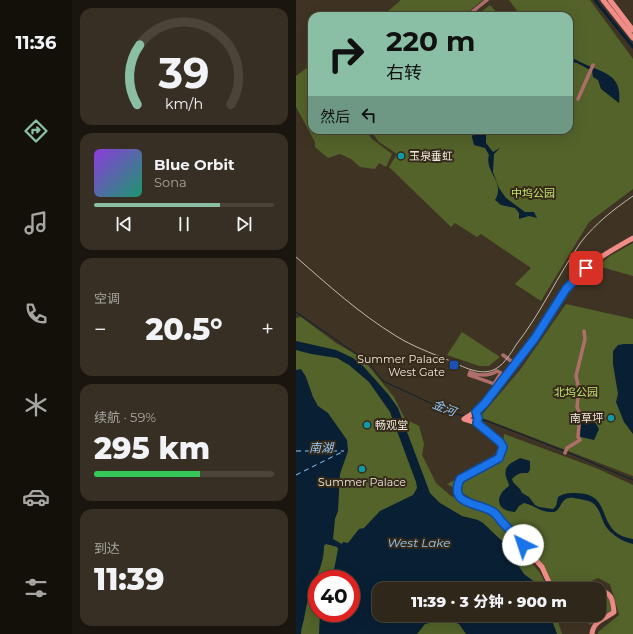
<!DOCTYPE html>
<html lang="zh">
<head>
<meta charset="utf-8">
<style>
  :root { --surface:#2f271a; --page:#372f23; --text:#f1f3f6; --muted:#a7a5a2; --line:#4a4439; --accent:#8abfa5 }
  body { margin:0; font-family:Montserrat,"Noto Sans SC",sans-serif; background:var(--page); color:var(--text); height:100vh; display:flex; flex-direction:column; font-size:15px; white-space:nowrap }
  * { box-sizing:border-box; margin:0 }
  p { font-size:13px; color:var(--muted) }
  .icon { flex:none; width:22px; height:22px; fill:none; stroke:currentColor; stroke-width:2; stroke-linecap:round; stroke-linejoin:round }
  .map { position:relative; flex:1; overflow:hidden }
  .details { display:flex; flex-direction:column; gap:8px; padding:8px; background:#1a150e; width:224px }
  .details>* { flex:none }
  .hud { position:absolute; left:12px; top:12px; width:265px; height:122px; border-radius:12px; box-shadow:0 4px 16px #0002,0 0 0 1px var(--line); background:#8abfa5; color:#111; overflow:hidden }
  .speed { position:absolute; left:12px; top:570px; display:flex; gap:8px; font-size:20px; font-weight:700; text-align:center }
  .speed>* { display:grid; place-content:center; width:52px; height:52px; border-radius:50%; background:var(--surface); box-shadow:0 4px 16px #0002,0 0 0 1px var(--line); line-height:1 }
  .speed .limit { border:6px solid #d22; background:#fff; color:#111 }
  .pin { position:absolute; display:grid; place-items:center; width:34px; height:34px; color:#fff; margin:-17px; border-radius:8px; box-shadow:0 2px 6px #0006 }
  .me { position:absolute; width:44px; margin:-22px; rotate:319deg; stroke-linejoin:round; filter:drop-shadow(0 0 3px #0008) }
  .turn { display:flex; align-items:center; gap:14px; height:84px; padding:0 12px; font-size:18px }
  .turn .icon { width:52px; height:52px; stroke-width:2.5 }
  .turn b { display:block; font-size:28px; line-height:34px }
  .then { display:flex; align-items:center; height:38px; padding:0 12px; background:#0003; gap:8px; font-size:15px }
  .big { font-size:30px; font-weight:800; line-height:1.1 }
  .details .card { flex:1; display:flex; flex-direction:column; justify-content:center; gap:6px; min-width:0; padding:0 14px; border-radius:12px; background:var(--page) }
  .details .dial { align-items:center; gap:0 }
  .dial svg { height:104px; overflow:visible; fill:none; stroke:var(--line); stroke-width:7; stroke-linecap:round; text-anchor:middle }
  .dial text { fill:var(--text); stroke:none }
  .song { display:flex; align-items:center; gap:12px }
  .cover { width:48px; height:48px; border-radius:6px; background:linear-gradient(135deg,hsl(270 70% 55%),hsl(160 70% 35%)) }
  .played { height:4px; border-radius:2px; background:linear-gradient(90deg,var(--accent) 70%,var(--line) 70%) }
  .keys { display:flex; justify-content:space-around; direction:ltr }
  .heat { display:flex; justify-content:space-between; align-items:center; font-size:22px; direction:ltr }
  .charge { height:6px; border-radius:3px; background:linear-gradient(90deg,#34c759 59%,var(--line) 0) }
  .trip { position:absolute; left:76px; top:582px; width:234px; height:40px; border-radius:12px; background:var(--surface); box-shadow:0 4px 16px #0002,0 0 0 1px var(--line); font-weight:800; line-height:40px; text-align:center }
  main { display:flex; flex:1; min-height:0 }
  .menu { display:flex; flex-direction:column; width:72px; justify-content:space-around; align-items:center; background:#13100a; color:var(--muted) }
  .menu .icon { width:28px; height:28px }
  .menu .on { color:var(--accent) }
  .menu b { font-size:18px; color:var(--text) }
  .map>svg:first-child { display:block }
  .green { fill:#53632a; fill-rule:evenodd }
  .water { fill:#091f33 }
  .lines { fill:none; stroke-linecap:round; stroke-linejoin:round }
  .stream { stroke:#091f33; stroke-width:1 }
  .canal { stroke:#091f33; stroke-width:3 }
  .ferry { stroke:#95c9fb; stroke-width:1; stroke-dasharray:5 4; stroke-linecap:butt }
  .street { stroke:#ae6f6b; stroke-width:3.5 }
  .secondary { stroke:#f18d88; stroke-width:5 }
  .tram { stroke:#c3baaf; stroke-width:1 }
  .route-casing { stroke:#114b97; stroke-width:10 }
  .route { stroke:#1a73e8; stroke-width:7 }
  .culture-dot { fill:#0f9aa8; stroke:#352a19; stroke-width:1.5 }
  .transit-dot { fill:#1a4fb4; stroke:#352a19; stroke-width:1.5 }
  .labels { text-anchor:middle; stroke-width:4; stroke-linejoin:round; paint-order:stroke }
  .poi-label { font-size:11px; fill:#eee6dc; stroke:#352a19; text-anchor:start }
  .park-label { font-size:11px; fill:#c1e36d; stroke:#352a19 }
  .water-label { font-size:12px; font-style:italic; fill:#95c9fb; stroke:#352a19 }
</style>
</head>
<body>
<main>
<nav class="menu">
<b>11:36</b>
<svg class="icon on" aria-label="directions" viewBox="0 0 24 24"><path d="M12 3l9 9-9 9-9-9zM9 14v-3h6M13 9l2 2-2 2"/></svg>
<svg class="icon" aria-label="music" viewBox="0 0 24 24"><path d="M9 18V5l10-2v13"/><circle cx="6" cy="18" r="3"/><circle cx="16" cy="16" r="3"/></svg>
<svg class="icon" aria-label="phone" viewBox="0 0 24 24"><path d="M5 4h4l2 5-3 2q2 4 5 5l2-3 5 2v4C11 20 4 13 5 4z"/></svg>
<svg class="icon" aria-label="climate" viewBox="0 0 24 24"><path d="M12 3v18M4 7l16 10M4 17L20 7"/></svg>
<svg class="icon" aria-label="car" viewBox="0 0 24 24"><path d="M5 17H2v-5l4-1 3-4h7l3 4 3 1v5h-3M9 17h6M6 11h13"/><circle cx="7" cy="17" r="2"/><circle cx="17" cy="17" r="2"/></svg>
<svg class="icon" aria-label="filters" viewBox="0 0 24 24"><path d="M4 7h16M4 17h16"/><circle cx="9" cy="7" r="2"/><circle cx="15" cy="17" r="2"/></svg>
</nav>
<section class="details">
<div class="card dial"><svg viewBox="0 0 100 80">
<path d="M14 69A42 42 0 1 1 86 69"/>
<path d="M14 69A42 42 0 0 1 16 23" stroke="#8abfa5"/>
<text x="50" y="56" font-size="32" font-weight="700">39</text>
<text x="50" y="72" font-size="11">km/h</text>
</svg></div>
<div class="card">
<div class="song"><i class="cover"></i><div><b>Blue Orbit</b><p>Sona</p></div></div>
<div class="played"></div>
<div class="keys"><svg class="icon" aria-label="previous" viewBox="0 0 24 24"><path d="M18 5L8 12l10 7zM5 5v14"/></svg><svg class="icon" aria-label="pause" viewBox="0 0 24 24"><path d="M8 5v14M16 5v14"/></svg><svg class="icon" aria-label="next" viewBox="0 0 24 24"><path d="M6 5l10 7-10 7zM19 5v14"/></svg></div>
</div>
<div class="card"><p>空调</p>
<div class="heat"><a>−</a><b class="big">20.5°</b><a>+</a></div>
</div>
<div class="card"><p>续航 · 59%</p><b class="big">295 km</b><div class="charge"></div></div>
<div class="card"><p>到达</p><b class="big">11:39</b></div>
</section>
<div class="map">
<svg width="337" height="634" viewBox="0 0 337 634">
  <rect width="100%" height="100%" fill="#3f3423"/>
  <path class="green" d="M104,0H187L167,16H97L92,11L104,1Z
    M213,0H294L337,59V189L293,222L245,301L219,284L235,268L185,234L181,237L159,223L155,227L93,167L101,154L83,142L74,130H273V16H217L222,12Z
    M194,5L204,16H180Z
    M16,64V130H69L76,139L96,154L90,167L83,163L79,169L64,167L55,159L44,154L32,158L19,147V142L0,107V76Z
    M337,243V276L302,266L314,256Z
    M270,304L337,319V476L184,417L224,370Z
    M5,317L40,343L66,358L98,397L109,419L123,426L128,444L126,455L140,483L155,496L191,512L219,540L246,576L251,589H83V615H260L266,634H0V318ZM21,579H55V613H21Z
    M166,332L204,357L193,366H183L151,355Z
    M208,434L300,468L337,485V634H302V632L323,615L314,584L302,578L276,589H260L207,517L151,484L206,454Z
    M303,592L313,598L315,611L294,625L287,615H303Z"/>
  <path class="water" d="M273,56C280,60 286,63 293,66C312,74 326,77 323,103L305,89L302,80L297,77L296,71L281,63L273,62Z
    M178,130H195L190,135V143L197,152L204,148L198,154L197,172L203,188L210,198L229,212H238L241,218L233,216L223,219V213L219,208L205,205L199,200C210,182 188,172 193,155L189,148L178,145L176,137Z
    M0,341L40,350L57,358L67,366L92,394L102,408L134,493L144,503L166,516L182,520L187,523L207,542L228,574L240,583L242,589H83V615H254L261,634H170L163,624L155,621H143L129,624L121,634H23L24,613H55V579H34L38,570L42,549L41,547L30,544L28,546C28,564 21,574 15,591C11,600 10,609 8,619C7,624 5,628 5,634H0V370L5,369L10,377L17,397L22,406L32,413L51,440L52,451L44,474L42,511L39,519L37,539L46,544L47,542L52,543L63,529L68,528L84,511L117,495L121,488L120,482L94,412L73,382L53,365L41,358L15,354L0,350Z
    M328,344H337V434L328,422L320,402L322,394L317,364V351L322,345Z
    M288,418C296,419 300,422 303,429L298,440L285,437L283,435L285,419Z
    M224,458L234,461V470L232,473C224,473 222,473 216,479L217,482L224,489L226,493L233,497L239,505L243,507L257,509L260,506L262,497C268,493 273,493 280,493C314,494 302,520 322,534C327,537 332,538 337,539V544C328,542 317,536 311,528C304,519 305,506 293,501C290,500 286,500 284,499C281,499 277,497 274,498C264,498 265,512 257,512C245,513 238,505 228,503L223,506L219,512C200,511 198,496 213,486C213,483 211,480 210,477C207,465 216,463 224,458Z"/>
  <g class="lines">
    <path class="stream" d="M0,312L72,362L87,381L156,413L168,416
      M183,419L191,421L268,451
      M271,452L337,480"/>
    <path class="canal" d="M299,0L337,47"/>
    <path class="ferry" d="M0,451H48
      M0,475L48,451"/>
    <path class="street" d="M171,16L191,0
      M282,99L297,65
      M207,355L219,364
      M201,371L205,373L198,384C189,380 181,378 173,375L174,372C183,376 193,376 201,371Z
      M269,453L271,448L284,440L282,437L284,414L281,407L283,389L280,376L289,339L288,331"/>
    <path class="secondary" d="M307,0L337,38
      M314,0L337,30
      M180,412L182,418L181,423
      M168,419L181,423L204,442L207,447L203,458L164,479L160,491L164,498L172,502L197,512L246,567L256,589
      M168,419C190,407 203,385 218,366C228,352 240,339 249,324C258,309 265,293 277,280C294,262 316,250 337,238
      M287,589L294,585L303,589
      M296,634C297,621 309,619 318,612C316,598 317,595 303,589"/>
    <path class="tram" d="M0,257C32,285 64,314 100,336C116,346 135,353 152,360C166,366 186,378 201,368C209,363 215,353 220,345C245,313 262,275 285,242C299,224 318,209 337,196"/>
  </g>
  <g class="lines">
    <g class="route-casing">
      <path id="route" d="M227,545C220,537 213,529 206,522C203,519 201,514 197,512C183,502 152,506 164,479L203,458L207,447L204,442L181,423L182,418L180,412L189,403L239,338L270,289L290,268"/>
    </g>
    <use href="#route" class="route"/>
  </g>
  <g class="culture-dot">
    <circle cx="105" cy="156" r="4"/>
    <circle cx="315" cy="418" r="4"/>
    <circle cx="71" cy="425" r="4"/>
    <circle cx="66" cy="469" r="4"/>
  </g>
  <rect class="transit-dot" x="153" y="360" width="10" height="10" rx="2"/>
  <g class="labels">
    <g class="poi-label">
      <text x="113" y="160">玉泉垂虹</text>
      <text x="149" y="363" text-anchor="end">Summer Palace<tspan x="149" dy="13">West Gate</tspan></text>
      <text x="307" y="422" text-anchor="end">南草坪</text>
      <text x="79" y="429">畅观堂</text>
      <text x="66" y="486" text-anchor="middle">Summer Palace</text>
    </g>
    <g class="park-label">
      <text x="237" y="197">中坞公园</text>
      <text x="280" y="396">北坞公园</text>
    </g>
    <g class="water-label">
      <text transform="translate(148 408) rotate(22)" y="4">金河</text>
      <text x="25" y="452">南湖</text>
      <text x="123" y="547">West Lake</text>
    </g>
  </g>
</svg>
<div class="speed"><div class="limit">40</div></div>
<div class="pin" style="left:290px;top:268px;background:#d93025"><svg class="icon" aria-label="arrive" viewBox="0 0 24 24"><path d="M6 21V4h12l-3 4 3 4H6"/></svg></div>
<svg class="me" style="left:227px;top:545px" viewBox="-20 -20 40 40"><circle r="19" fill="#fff"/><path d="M0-13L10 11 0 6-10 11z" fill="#1a73e8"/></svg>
<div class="trip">11:39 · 3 分钟 · 900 m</div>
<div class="hud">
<div class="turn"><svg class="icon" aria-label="right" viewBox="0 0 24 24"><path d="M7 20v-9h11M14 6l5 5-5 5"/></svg><div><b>220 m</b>右转</div></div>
<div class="then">然后<svg class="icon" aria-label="left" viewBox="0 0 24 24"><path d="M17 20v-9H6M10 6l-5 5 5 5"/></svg></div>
</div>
</div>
</main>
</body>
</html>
